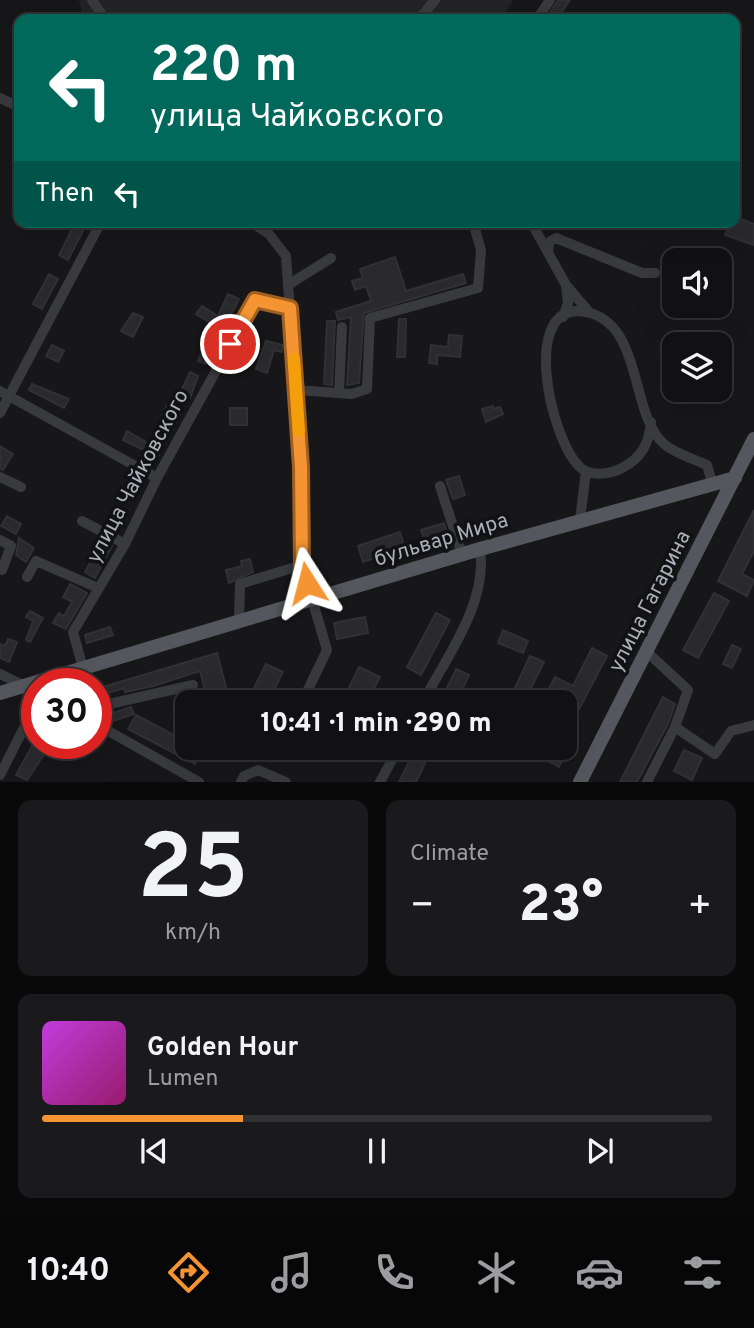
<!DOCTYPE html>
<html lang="en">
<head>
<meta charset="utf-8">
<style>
  :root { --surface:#111113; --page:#1a1a1c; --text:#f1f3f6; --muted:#9c9da0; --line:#303133; --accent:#f49433 }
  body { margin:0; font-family:Overpass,sans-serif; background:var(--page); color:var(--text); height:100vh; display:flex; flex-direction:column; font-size:26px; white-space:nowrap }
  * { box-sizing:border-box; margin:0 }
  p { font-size:23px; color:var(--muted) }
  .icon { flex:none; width:38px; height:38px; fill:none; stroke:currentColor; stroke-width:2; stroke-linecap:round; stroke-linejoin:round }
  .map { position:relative; height:782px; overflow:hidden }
  .drawer { display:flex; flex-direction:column; gap:18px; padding:18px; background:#09090a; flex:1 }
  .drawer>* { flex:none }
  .banner { position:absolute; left:14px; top:14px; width:726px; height:214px; border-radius:14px; box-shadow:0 7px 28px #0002,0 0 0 2px var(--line); background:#00695c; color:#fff; overflow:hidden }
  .fabs { position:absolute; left:662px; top:248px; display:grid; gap:14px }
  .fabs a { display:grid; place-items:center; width:70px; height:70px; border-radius:14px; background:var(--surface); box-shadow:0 7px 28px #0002,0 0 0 2px var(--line); font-size:35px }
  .speed { position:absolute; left:21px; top:668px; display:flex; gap:14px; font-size:35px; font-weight:700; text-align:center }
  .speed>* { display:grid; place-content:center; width:91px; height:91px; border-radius:50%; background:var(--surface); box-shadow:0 7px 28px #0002,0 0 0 2px var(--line); line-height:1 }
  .speed .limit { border:10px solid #d22; background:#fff; color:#111 }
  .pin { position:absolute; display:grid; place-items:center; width:60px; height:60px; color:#fff; margin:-30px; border:4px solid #fff; border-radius:50%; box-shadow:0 2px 7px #0007 }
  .me { position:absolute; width:77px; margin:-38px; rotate:351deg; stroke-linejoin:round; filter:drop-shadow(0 0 5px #0008) }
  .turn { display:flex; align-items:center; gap:24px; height:147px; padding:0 21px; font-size:32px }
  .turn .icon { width:91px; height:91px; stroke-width:2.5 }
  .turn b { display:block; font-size:49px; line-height:60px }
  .then { display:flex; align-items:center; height:66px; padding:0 21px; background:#0003; gap:14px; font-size:26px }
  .big { font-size:52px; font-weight:800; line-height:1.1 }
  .drawer .widget { flex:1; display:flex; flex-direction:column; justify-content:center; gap:10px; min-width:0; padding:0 24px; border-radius:14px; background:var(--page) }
  .drawer .dial { align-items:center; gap:0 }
  .dial b { font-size:91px; line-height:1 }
  .song { display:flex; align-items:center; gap:21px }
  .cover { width:84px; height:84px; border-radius:10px; background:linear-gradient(135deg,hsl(290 70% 55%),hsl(320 70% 35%)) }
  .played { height:7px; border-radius:4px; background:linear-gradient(90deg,var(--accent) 30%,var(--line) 30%) }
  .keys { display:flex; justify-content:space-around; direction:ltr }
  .heat { display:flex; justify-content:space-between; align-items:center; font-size:38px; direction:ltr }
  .drawer .tiles { flex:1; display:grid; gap:18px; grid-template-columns:1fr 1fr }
  .widget:last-child { grid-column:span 2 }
  .trip { position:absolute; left:175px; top:690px; width:402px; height:70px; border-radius:14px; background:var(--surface); box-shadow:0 7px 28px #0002,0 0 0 2px var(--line); font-weight:800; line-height:70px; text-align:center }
  .menu { display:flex; height:112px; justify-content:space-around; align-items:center; background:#070708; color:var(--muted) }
  .menu .icon { width:49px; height:49px }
  .menu .active { color:var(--accent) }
  .menu b { font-size:32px; color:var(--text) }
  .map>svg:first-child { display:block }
  .built { fill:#232326 }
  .building { fill:#2a2a2d; stroke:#313135; stroke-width:2 }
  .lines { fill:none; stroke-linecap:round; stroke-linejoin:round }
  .minor { stroke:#383a3e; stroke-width:10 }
  .major { stroke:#54575d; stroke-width:14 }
  .route-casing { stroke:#9f6021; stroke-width:18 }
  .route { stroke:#f49433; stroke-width:12 }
  .slow { stroke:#f59e0b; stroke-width:12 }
  .labels { text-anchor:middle; stroke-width:7; stroke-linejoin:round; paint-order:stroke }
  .street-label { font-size:21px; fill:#a9b0b9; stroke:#121214 }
</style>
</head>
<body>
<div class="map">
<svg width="754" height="782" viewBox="0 0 754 782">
  <rect width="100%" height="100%" fill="#171719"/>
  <path class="built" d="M79,0H513L502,19H83Z"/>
  <path class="building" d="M558,0H570L557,19H546Z
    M735,217L754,224V245L725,235Z
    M73,227L83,231L68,260L59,255Z
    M395,257L406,291L463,274L466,283L364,313L359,383L347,385L351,317L338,320L336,312L371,301L366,286L355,290L352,281L363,278L360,269Z
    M49,274L58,279L42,309L33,304Z
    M228,294L239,299L206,364L198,361L214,325L196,314L202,306L218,316Z
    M133,313L143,317L133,337L121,331Z
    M399,319H406L405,357H397Z
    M327,321H335L332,385L324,384Z
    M449,335L462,336L460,357L437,355V364L429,363L431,345L448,347Z
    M266,341L283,345L282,352L274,350L267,373L256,369Z
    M52,345L64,351L58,362L46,356Z
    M190,372L198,376L190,398L180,393Z
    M32,384L69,399L64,408L29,390Z
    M167,405L181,412L176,423L162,417Z
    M493,406V409L500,407L503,414L486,422L482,409Z
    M230,408H247V425H230Z
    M127,431L155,447L160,435L166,437L158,457L123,440Z
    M0,446L13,454L3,470L0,469Z
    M459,476L465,495L453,499L446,480Z
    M754,510V551L742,574L754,580L747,596L718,581Z
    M7,516L21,524L16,534L1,526Z
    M444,523L448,537L426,544L421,530Z
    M400,532L405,548L363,562L358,546Z
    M19,538L34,548L26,562L16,555Z
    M103,541L112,546L95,578L85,572L91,561L87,559L92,549L97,552Z
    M250,559L253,572L229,583L226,570L242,566L241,561Z
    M70,584L87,593L66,629L53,623L59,613L64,616L72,602L63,597Z
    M714,593L729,601L698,658L683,650Z
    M30,611L43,618L30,642L26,640L33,621L26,617Z
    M436,613L450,620L421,675L407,667Z
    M365,617L368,633L337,639L334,623Z
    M110,627L113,635L87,643L85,635Z
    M503,630L528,641L523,653L498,643Z
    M8,639L17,642L9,662L0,658V644L5,646Z
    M732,645L741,649L732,668L723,664Z
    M592,648L607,656L577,713L565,707V702L547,692L555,677L573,686Z
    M217,653L230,702H208L200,671L153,686L125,692L124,688L96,697V689Z
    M530,656L544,662L524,702H508Z
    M266,664L283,672L268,702H247Z
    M359,667L380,677L367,702H342Z
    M456,669L469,675L457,702H440Z
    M663,697L675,704L668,724L637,782H620Z
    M131,707L134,714L113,721L110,714Z
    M136,715L187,742V747H204L195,764L128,729Z
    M33,744H51L27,780L16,775Z
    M416,747H433L416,782H399Z
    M522,747H560L567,751L559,767Z
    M684,750L702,758L692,780L674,771Z"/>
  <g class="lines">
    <path class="minor" d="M92,0L105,19
      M419,19L435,0
      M537,19L550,0
      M0,98L19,107
      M251,222L269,234L286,256L301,467L302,565L327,650L302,702
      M531,222L566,285L590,313
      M548,253L549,242L556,238L642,273H655
      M288,285L331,258
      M563,317L568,303L566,286
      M297,390L352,394L367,389L370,318L478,288L481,250L473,222
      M0,391L157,478
      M339,393L342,327
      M0,413L101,222
      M651,422C649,443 642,458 622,468C611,474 591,477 581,468C550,442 517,293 590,313C643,328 630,414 664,444C674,453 694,459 707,465L712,482
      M0,477L21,487
      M440,486L462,554
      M580,520L586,471
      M82,521L125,544
      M0,540L11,546L2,570
      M27,577L36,561L98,588
      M239,621L240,584L302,565
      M647,652L688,690L675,727L715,754L731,731L754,725
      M83,668L73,632L125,544L157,478L255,300L290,308
      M0,674L37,692
      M423,702C447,656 488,603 480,549
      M96,707L193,685
      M96,724L199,782
      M0,775L37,702
      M241,782L244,776L258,770L286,782
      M380,782L399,747
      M647,782L675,727"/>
    <path class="major" d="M0,693L480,549L735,478
      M580,782L754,439"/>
  </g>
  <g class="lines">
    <g class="route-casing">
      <path id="route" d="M230,344L255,300L290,308L301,467L302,565L307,583"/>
    </g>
    <use href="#route" class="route"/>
    <path class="slow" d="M294,359L299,431"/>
  </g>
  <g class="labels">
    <g class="street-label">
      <text transform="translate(137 476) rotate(-62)" y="7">улица Чайковского</text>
      <text transform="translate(441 539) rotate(-17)" y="7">бульвар Мира</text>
      <text transform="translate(649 601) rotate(-63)" y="7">улица Гагарина</text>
    </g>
  </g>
</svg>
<div class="fabs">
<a><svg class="icon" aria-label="sound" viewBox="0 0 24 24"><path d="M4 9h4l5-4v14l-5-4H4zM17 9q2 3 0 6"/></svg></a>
<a><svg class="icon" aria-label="layers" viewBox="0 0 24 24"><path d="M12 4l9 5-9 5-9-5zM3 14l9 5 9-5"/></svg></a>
</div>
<div class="speed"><div class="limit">30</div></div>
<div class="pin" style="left:230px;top:344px;background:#d93025"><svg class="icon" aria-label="arrive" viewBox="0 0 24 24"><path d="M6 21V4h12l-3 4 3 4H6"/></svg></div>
<svg class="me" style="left:307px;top:583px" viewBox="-20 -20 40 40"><path d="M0-17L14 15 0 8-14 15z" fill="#f49433" stroke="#fff" stroke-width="4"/></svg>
<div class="trip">10:41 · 1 min · 290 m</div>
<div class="banner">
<div class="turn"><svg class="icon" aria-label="left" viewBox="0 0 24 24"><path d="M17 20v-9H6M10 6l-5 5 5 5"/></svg><div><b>220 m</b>улица Чайковского</div></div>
<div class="then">Then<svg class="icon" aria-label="left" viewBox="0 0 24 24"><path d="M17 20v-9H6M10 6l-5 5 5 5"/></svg></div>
</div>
</div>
<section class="drawer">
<div class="tiles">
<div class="widget dial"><b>25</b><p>km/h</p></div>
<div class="widget"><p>Climate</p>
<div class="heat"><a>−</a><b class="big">23°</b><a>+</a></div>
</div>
<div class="widget">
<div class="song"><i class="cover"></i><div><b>Golden Hour</b><p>Lumen</p></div></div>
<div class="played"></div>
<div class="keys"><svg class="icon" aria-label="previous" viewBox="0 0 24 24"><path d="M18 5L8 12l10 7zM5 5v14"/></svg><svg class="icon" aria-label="pause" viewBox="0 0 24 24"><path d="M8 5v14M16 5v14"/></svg><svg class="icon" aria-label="next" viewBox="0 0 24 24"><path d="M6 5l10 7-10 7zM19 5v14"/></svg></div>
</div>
</div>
</section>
<nav class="menu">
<b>10:40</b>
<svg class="icon active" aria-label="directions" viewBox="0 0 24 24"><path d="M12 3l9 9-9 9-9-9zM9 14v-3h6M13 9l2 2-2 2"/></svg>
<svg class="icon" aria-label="music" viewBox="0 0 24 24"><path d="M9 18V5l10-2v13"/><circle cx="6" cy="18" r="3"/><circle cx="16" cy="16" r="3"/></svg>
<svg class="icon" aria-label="phone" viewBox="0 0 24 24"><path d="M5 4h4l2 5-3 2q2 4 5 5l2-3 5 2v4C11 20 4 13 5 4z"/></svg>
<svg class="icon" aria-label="climate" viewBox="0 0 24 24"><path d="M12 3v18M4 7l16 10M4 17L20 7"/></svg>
<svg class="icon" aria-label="car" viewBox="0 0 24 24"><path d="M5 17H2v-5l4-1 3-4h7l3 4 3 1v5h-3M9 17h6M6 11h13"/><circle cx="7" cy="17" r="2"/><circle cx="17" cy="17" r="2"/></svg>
<svg class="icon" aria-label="filters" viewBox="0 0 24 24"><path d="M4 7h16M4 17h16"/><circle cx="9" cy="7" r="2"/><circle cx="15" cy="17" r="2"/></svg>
</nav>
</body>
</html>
